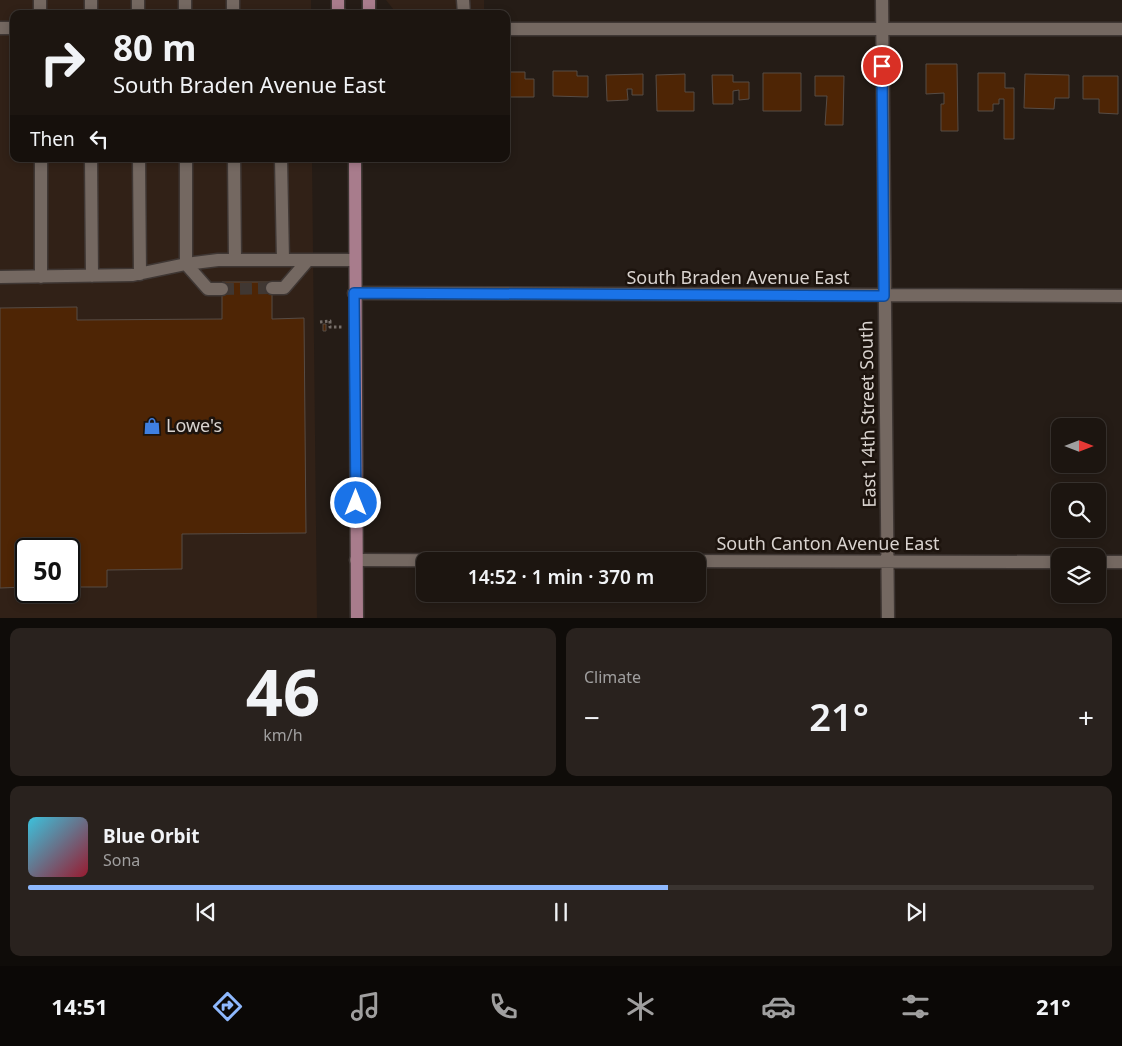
<!DOCTYPE html>
<html lang="en">
<head>
<meta charset="utf-8">
<style>
  :root { --surface:#1c1510; --page:#29221e; --text:#f1f3f6; --muted:#a09f9f; --line:#3a3430; --accent:#8eb8fd }
  body { margin:0; font-family:"Noto Sans",sans-serif; background:var(--page); color:var(--text); height:100vh; display:flex; flex-direction:column; font-size:19px; white-space:nowrap }
  * { box-sizing:border-box; margin:0 }
  p { font-size:16px; color:var(--muted) }
  .icon { flex:none; width:28px; height:28px; fill:none; stroke:currentColor; stroke-width:2; stroke-linecap:round; stroke-linejoin:round }
  .map { position:relative; height:618px; overflow:hidden }
  .details { display:flex; flex-direction:column; gap:10px; padding:10px; background:#0f0c09; flex:1 }
  .details>* { flex:none }
  .guide { position:absolute; left:10px; top:10px; width:500px; height:152px; border-radius:10px; box-shadow:0 2px 8px #0003,0 0 0 1px var(--line); background:#1c1510; color:var(--text); overflow:hidden }
  .needle { width:32px; rotate:90deg }
  .fabs { position:absolute; left:1051px; top:418px; display:grid; gap:10px }
  .fabs a { display:grid; place-items:center; width:55px; height:55px; border-radius:10px; background:var(--surface); box-shadow:0 2px 8px #0003,0 0 0 1px var(--line); font-size:25px }
  .speed { position:absolute; left:15px; top:538px; display:flex; gap:10px; font-size:25px; font-weight:700; text-align:center }
  .speed>* { display:grid; place-content:center; width:65px; height:65px; border-radius:50%; background:var(--surface); box-shadow:0 2px 8px #0003,0 0 0 1px var(--line); line-height:1 }
  .speed .limit { border:2px solid #111; border-radius:8px; background:#fff; color:#111 }
  .pin { position:absolute; display:grid; place-items:center; width:42px; height:42px; color:#fff; margin:-21px; border:2px solid #fff; border-radius:50%; box-shadow:0 1px 5px #0007 }
  .me { position:absolute; width:55px; margin:-28px; rotate:0deg; stroke-linejoin:round; filter:drop-shadow(0 0 4px #0008) }
  .turn { display:flex; align-items:center; gap:18px; height:105px; padding:0 20px; font-size:22px }
  .turn .icon { width:65px; height:65px; stroke-width:2.5 }
  .turn b { display:block; font-size:35px; line-height:42px }
  .then { display:flex; align-items:center; height:48px; padding:0 20px; background:#0003; gap:10px; font-size:19px }
  .big { font-size:38px; font-weight:600; line-height:1.1 }
  .details .widget { flex:1; display:flex; flex-direction:column; justify-content:center; gap:8px; min-width:0; padding:0 18px; border-radius:10px; background:var(--page) }
  .details .dial { align-items:center; gap:0 }
  .dial b { font-size:65px; line-height:1 }
  .song { display:flex; align-items:center; gap:15px }
  .cover { width:60px; height:60px; border-radius:8px; background:linear-gradient(135deg,hsl(190 70% 55%),hsl(350 70% 35%)) }
  .played { height:5px; border-radius:2px; background:linear-gradient(90deg,var(--accent) 60%,var(--line) 60%) }
  .keys { display:flex; justify-content:space-around; direction:ltr }
  .heat { display:flex; justify-content:space-between; align-items:center; font-size:28px; direction:ltr }
  .details .tiles { flex:1; display:grid; gap:10px; grid-template-columns:1fr 1fr }
  .widget:last-child { grid-column:span 2 }
  .trip { position:absolute; left:416px; top:552px; width:290px; height:50px; border-radius:10px; background:var(--surface); box-shadow:0 2px 8px #0003,0 0 0 1px var(--line); font-weight:600; line-height:50px; text-align:center }
  .tab-bar { display:flex; height:80px; justify-content:space-around; align-items:center; background:#0b0806; color:var(--muted) }
  .tab-bar .icon { width:35px; height:35px }
  .tab-bar .active { color:var(--accent) }
  .tab-bar b { font-size:22px; color:var(--text) }
  .map>svg:first-child { display:block }
  .commercial { fill:#312117; fill-rule:evenodd }
  .building { fill:#4e2505; stroke:#574c45 }
  .lines { fill:none; stroke-linecap:round; stroke-linejoin:round }
  .minor-tunnel { stroke:#403732; stroke-width:12; stroke-dasharray:12 6; stroke-linecap:butt }
  .minor-casing { stroke:#3f3734; stroke-width:15 }
  .major-casing { stroke:#3f3734; stroke-width:15 }
  .path { stroke:#766e69; stroke-width:3; stroke-dasharray:2.5 2.5; stroke-linecap:butt }
  .minor { stroke:#746861; stroke-width:12 }
  .major { stroke:#a87c8c; stroke-width:12 }
  .route-casing { stroke:#114b97; stroke-width:12 }
  .route { stroke:#1a73e8; stroke-width:9 }
  .labels { text-anchor:middle; stroke-width:5; stroke-linejoin:round; paint-order:stroke }
  .street-label { font-size:18px; fill:#d9d3cf; stroke:#1c130d }
  .poi-label { font-size:18px; fill:#d9d3cf; stroke:#1c130d; text-anchor:start }
</style>
</head>
<body>
<div class="map">
<svg width="1122" height="619" viewBox="0 0 1122 619">
  <rect width="100%" height="100%" fill="#251c16"/>
  <path class="commercial" d="M0,0H311V14H14V159H312L317,618H0ZM26,549H69V591H26Z
    M386,0H484V14H397Z
    M492,159V162L381,160V159Z"/>
  <path class="building" d="M926,64H957L958,131H941V104H944V93L926,94Z
    M553,71H577V76H588V97L553,96Z
    M506,72H525V79H534V97H506Z
    M763,73H801V111H763Z
    M978,73H1005V88H1014V139H1004V99H999V104H993V111H978Z
    M643,74V95H632V89H627L628,100L607,101L606,75Z
    M685,74V92H694V111H657L656,75Z
    M1025,74L1069,75V98H1055L1054,109L1024,108Z
    M712,75H733V82H749V99L739,100V90L733,91V104H713Z
    M815,76H844L843,125H825L827,96H815Z
    M1083,76H1118V114L1099,113V99H1083Z
    M222,282H272V319L304,318L306,533L182,534V569L107,570V587H69V549H26V587L0,588V308L77,307V320L222,319Z
    M323,324H326V331H323Z"/>
  <g class="lines">
    <path class="minor-tunnel" d="M222,289L272,288"/>
    <g class="minor-casing">
      <path id="minor" d="M40,0V14
        M91,0V14
        M138,0V14
        M185,0V14
        M463,0L464,14
        M882,0L888,619
        M233,14V0
        M0,28H14
        M506,29H1122
        M41,159V277
        M91,159L92,276
        M139,159L140,274
        M186,159V264L208,289H222
        M234,159L235,260
        M281,159L283,260
        M0,277L133,275L186,264L218,260H354
        M272,288H284L308,260
        M354,293L1122,296
        M356,560L1060,562
        M1098,562H1122"/>
    </g>
    <g class="major-casing">
      <path id="major" d="M338,0V11L341,14
        M367,14L369,11V0
        M355,159L357,619"/>
    </g>
    <path class="path" d="M320,322L330,321V327H343"/>
    <use href="#minor" class="minor"/>
    <use href="#major" class="major"/>
  </g>
  <g class="lines">
    <g class="route-casing">
      <path id="route" d="M356,503L354,293L884,296L882,66"/>
    </g>
    <use href="#route" class="route"/>
  </g>
  <defs>
    <g id="shop-bare" transform="scale(1.35)"><path d="M-5-2.5h2.3a2.7 3.5 0 0 1 5.4 0H5L5.5 6h-11ZM-1.5-2.5h3a1.5 2.3 0 0 0-3 0Z" fill="#3f7fe0" stroke="#1c130d" stroke-width="2.5" paint-order="stroke"/></g>
  </defs>
  <g fill-rule="evenodd">
    <use href="#shop-bare" x="152" y="426"/>
  </g>
  <g class="labels">
    <g class="street-label">
      <text x="738" y="284">South Braden Avenue East</text>
      <text transform="translate(868 414) rotate(-91)" y="6">East 14th Street South</text>
      <text x="828" y="550">South Canton Avenue East</text>
    </g>
    <g class="poi-label">
      <text x="166" y="432">Lowe's</text>
    </g>
  </g>
</svg>
<div class="fabs">
<a><svg class="needle" viewBox="-14 -14 28 28"><path d="M0-13l5 13h-10z" fill="#e53935"/><path d="M0 13l5-13h-10z" fill="#a09f9f"/></svg></a>
<a><svg class="icon" aria-label="search" viewBox="0 0 24 24"><circle cx="10" cy="10" r="6"/><path d="M15 15l6 6"/></svg></a>
<a><svg class="icon" aria-label="layers" viewBox="0 0 24 24"><path d="M12 4l9 5-9 5-9-5zM3 14l9 5 9-5"/></svg></a>
</div>
<div class="speed"><div class="limit">50</div></div>
<div class="pin" style="left:882px;top:66px;background:#d93025"><svg class="icon" aria-label="arrive" viewBox="0 0 24 24"><path d="M6 21V4h12l-3 4 3 4H6"/></svg></div>
<svg class="me" style="left:356px;top:503px" viewBox="-20 -20 40 40"><circle r="17" fill="#1a73e8" stroke="#fff" stroke-width="3"/><path d="M0-11L8 9 0 5-8 9z" fill="#fff"/></svg>
<div class="trip">14:52 · 1 min · 370 m</div>
<div class="guide">
<div class="turn"><svg class="icon" aria-label="right" viewBox="0 0 24 24"><path d="M7 20v-9h11M14 6l5 5-5 5"/></svg><div><b>80 m</b>South Braden Avenue East</div></div>
<div class="then">Then<svg class="icon" aria-label="left" viewBox="0 0 24 24"><path d="M17 20v-9H6M10 6l-5 5 5 5"/></svg></div>
</div>
</div>
<section class="details">
<div class="tiles">
<div class="widget dial"><b>46</b><p>km/h</p></div>
<div class="widget"><p>Climate</p>
<div class="heat"><a>−</a><b class="big">21°</b><a>+</a></div>
</div>
<div class="widget">
<div class="song"><i class="cover"></i><div><b>Blue Orbit</b><p>Sona</p></div></div>
<div class="played"></div>
<div class="keys"><svg class="icon" aria-label="previous" viewBox="0 0 24 24"><path d="M18 5L8 12l10 7zM5 5v14"/></svg><svg class="icon" aria-label="pause" viewBox="0 0 24 24"><path d="M8 5v14M16 5v14"/></svg><svg class="icon" aria-label="next" viewBox="0 0 24 24"><path d="M6 5l10 7-10 7zM19 5v14"/></svg></div>
</div>
</div>
</section>
<nav class="tab-bar">
<b>14:51</b>
<svg class="icon active" aria-label="directions" viewBox="0 0 24 24"><path d="M12 3l9 9-9 9-9-9zM9 14v-3h6M13 9l2 2-2 2"/></svg>
<svg class="icon" aria-label="music" viewBox="0 0 24 24"><path d="M9 18V5l10-2v13"/><circle cx="6" cy="18" r="3"/><circle cx="16" cy="16" r="3"/></svg>
<svg class="icon" aria-label="phone" viewBox="0 0 24 24"><path d="M5 4h4l2 5-3 2q2 4 5 5l2-3 5 2v4C11 20 4 13 5 4z"/></svg>
<svg class="icon" aria-label="climate" viewBox="0 0 24 24"><path d="M12 3v18M4 7l16 10M4 17L20 7"/></svg>
<svg class="icon" aria-label="car" viewBox="0 0 24 24"><path d="M5 17H2v-5l4-1 3-4h7l3 4 3 1v5h-3M9 17h6M6 11h13"/><circle cx="7" cy="17" r="2"/><circle cx="17" cy="17" r="2"/></svg>
<svg class="icon" aria-label="filters" viewBox="0 0 24 24"><path d="M4 7h16M4 17h16"/><circle cx="9" cy="7" r="2"/><circle cx="15" cy="17" r="2"/></svg>
<b>21°</b>
</nav>
</body>
</html>
